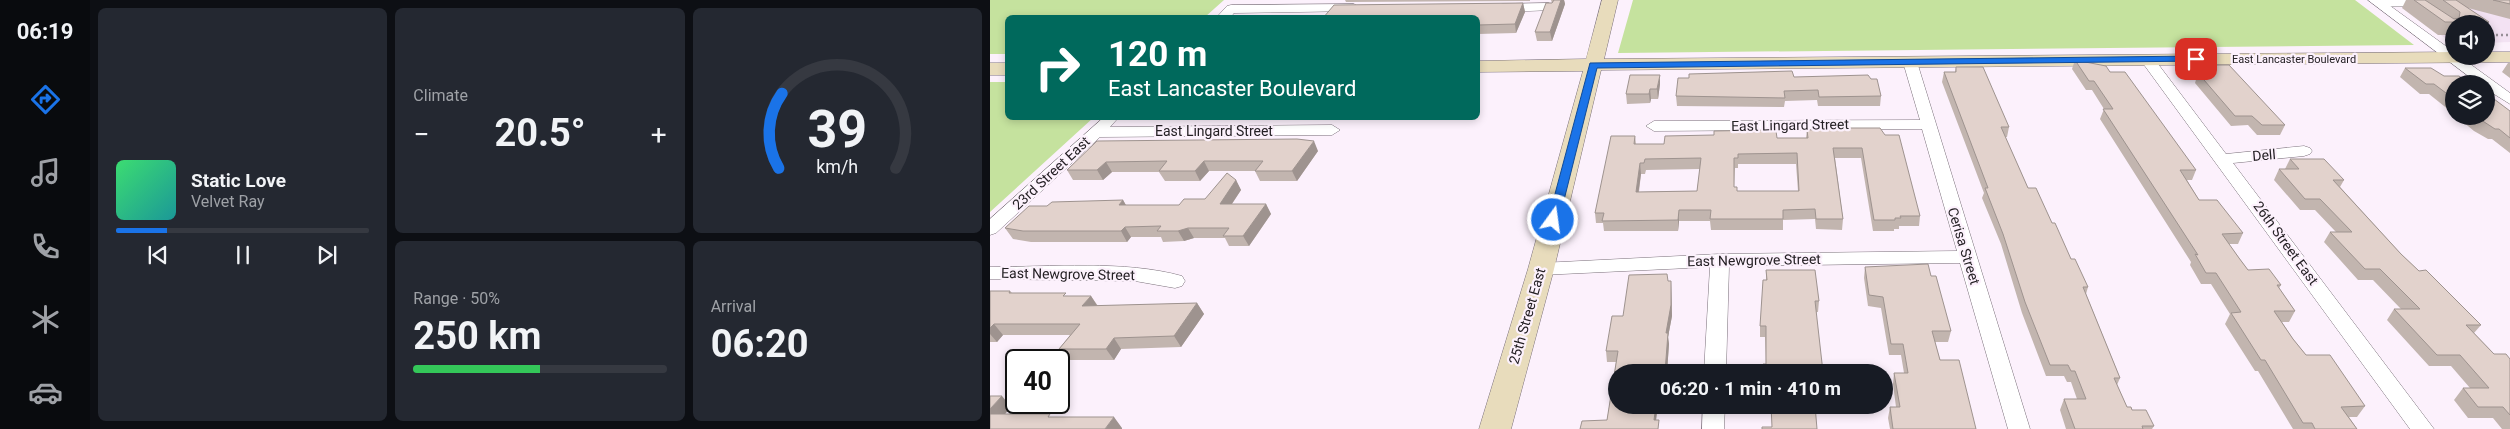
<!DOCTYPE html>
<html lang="en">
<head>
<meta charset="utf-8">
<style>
  :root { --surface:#171b24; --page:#242831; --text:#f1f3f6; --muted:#9ea1a6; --line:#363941; --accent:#1a73e8 }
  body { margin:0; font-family:Roboto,sans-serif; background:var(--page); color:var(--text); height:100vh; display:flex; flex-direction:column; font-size:19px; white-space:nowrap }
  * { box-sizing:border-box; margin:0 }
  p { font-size:16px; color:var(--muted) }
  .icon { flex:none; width:28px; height:28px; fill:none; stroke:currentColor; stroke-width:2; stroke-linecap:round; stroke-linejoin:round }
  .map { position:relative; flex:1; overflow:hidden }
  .side { display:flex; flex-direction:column; gap:8px; padding:8px; background:#0d0f14; width:900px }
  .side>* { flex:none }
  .top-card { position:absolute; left:15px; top:15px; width:475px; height:105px; border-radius:8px; box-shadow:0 2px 8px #0003; background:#00695c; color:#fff; overflow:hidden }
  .fabs { position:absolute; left:1455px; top:15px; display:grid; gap:10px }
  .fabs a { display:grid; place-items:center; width:50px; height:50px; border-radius:50%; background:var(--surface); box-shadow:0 2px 8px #0003; font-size:25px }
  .speed { position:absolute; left:15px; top:349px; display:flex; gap:10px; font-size:25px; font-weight:700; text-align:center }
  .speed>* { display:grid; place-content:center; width:65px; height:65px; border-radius:50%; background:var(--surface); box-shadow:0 2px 8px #0003; line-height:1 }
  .speed .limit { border:2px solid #111; border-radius:8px; background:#fff; color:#111 }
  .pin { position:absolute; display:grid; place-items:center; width:42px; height:42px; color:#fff; margin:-21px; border-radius:10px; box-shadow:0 2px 8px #0006 }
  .me { position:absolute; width:55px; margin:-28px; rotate:14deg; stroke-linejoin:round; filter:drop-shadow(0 0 4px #0008) }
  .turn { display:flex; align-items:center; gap:18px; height:105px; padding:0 20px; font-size:22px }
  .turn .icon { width:65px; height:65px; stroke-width:2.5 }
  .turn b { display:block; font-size:35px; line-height:42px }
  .big { font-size:38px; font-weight:700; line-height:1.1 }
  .side .widget { flex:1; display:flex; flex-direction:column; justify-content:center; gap:8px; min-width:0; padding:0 18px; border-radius:8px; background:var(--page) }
  .side .dial { align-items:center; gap:0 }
  .dial svg { height:130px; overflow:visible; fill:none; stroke:var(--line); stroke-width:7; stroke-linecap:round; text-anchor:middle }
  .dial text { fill:var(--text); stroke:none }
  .song { display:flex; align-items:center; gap:15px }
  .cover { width:60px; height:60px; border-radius:8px; background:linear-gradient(135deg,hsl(140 70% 55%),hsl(180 70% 35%)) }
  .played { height:5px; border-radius:2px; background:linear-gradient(90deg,var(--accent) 20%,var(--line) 20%) }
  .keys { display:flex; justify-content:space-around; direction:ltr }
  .heat { display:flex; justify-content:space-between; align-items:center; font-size:28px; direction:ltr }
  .charge { height:8px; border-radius:4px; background:linear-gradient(90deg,#34c759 50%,var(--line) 0) }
  .side .tiles { flex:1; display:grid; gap:8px; grid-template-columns:repeat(3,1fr) }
  .widget:first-child { grid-row:span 2 }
  .trip { position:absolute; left:618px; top:364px; width:285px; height:50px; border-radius:25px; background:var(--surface); box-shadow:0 2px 8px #0003; font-weight:700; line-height:50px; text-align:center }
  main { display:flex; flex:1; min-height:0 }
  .dock { display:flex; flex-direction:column; width:90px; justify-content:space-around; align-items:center; background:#090b0e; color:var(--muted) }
  .dock .icon { width:35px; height:35px }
  .dock .selected { color:var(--accent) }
  .dock b { font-size:22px; color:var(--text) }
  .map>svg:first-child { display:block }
  .built { fill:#f3e2f3 }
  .green { fill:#c5e29e }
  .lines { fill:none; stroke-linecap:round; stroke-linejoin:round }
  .lane-casing { stroke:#7a707a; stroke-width:8 }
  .street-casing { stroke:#7a707a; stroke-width:1 }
  .secondary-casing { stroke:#7a707a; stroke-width:1 }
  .path { stroke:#978f97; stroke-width:2.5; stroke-dasharray:2 3; stroke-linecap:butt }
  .lane { stroke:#fff; stroke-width:7 }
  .street { fill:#fff; fill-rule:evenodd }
  .secondary { fill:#e8dcbc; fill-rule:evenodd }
  .wall { fill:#c2b5af; fill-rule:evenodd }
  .shaded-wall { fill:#9e938f }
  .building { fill:#e2d2cc; stroke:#9e938f; fill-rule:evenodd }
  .route { fill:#1a73e8; stroke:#114b97 }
  .labels { text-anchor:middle; stroke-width:4.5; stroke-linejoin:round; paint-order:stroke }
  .far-street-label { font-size:11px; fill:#242024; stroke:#fcf1fc }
  .street-label { font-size:14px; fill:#242024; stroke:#fcf1fc }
</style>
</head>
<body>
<main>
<nav class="dock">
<b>06:19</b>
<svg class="icon selected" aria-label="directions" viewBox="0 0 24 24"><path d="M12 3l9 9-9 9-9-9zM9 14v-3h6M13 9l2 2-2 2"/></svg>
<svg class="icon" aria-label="music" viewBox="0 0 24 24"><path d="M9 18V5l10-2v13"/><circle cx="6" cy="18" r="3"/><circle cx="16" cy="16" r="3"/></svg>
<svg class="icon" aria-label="phone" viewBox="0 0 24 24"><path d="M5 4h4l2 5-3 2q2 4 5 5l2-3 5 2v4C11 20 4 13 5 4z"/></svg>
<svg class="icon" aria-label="climate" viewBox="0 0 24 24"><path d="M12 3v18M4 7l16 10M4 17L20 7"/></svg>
<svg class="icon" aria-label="car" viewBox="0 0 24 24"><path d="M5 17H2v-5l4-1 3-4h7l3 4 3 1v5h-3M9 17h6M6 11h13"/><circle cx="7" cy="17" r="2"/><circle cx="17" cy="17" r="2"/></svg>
</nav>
<section class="side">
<div class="tiles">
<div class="widget">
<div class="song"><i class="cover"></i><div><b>Static Love</b><p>Velvet Ray</p></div></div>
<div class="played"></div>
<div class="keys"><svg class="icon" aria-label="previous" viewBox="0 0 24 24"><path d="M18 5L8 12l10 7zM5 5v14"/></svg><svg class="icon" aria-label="pause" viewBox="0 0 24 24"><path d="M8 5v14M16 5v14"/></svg><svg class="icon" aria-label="next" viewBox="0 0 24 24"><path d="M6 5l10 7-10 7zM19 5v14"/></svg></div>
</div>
<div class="widget"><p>Climate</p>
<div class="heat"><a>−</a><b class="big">20.5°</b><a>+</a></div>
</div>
<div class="widget dial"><svg viewBox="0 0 100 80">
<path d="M14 69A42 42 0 1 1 86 69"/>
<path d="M14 69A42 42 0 0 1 16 23" stroke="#1a73e8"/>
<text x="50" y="56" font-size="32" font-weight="700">39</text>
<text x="50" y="72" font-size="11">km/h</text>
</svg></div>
<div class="widget"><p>Range · 50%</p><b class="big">250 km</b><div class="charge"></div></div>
<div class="widget"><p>Arrival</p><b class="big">06:20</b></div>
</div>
</section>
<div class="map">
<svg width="1520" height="429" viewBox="0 0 1520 429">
  <rect width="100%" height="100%" fill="#fcf1fc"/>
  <path class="built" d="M1402,0H1520V42L1496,43V24H1464L1462,43Z"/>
  <path class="green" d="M0,0H234L215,17L18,18L17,54H0Z
    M643,0H1365L1424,45L628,53Z
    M0,82H17L18,118H103L0,212Z"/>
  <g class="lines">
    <g class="lane-casing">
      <path id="lane" d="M1389,3H1423"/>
    </g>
    <g class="street-casing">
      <path id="street" d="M1378,0H1392L1464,52V56H1469L1520,93V104L1496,89V84H1489Z
        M559,3L565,7L563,10L512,12L506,8L512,4Z
        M364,4L370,8L368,11L244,13L240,18H226L237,6L241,5Z
        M1157,55L1162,56L1236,154L1314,146L1320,148L1322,151L1320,154L1314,156L1243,163L1444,429H1420L1152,62L1150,59Z
        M920,58L927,62L1040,429H1018L970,263L739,266L736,372H714L720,267L551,275L544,274L542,269L544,264L551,263L730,254L967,251L932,129L664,131L656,126L664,121L930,120L913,62Z
        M113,118H128L120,127L342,125L350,130L342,135L110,137L6,233L0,235V219Z
        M0,267C60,267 135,260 192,276L195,281L192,286L185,288L145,281L0,279Z
        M713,405H735L734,429H712Z"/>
    </g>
    <g class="secondary-casing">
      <path id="secondary" d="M612,0H628L614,59L1464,52V56H1496V52H1520V62L611,70L564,269L521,429H489L538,269L593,71L488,72V61L596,59Z
        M0,63H18V75H0Z"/>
    </g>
    <path class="path" d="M1496,35H1520"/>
    <use href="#lane" class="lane"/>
    <use href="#street" class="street"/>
    <use href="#secondary" class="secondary"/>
  </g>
  <path class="wall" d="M355,0H540V1L356,2Z
    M561,0H574L575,4L562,41H547L545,32L562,3Z
    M1416,0H1520V19L1478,8L1499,22L1496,26V24H1464V35H1448L1412,8Z
    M533,3L535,12L526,33L488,34V18Z
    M1085,60L1120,72L1206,170L1202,180H1197L1209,200L1253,233L1248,244H1239L1249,258L1258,270L1291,285L1289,288L1305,311L1299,322H1292L1303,339L1316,355L1375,406L1367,417H1359L1367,429H1303L1268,371H1265L1235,324L1240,314L1221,284H1211L1200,265L1201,262L1110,119L1114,109L1102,90H1096L1082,69Z
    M1518,63H1520V78L1512,72Z
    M1217,65L1295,125L1290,135H1267L1258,125L1241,126L1205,83L1208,73H1214Z
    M966,67L1019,127L1017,137H1015L1038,188L1062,223L1081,259L1098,287L1096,294L1130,378L1127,385L1137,407L1164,426L1162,429H1076L1070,410L1074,399H1087L1081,382H1077L1074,376H1056L1032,313L1011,244L992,198L994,193L952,82L954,72H965Z
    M1415,68L1454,76L1464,84V114L1439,94H1430L1410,77Z
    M804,77L891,96L890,106H828L827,100L795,101L794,107L687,106L686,96Z
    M670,84L668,99H661L660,103L637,104L636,94Z
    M1520,111V153L1502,139H1498L1484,131L1466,116H1496Z
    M860,128L930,216L929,226H909V229H904V231H883L871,158H845L853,219L852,230L826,229L825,219L793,220V230H721L720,221H689L688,231H614L613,223H606L605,213L645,136L646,144H674L787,138H816L817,130ZM748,164H806L808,191H747L744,187L745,168H748ZM710,169L707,191L649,192L651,174H655L656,170Z
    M107,141L328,151L307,181H270L265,171H219L210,181H175L169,172H122L113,180H83L77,170Z
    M1300,159L1354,180L1350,187L1411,254L1429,271L1491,325L1484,333L1504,354L1520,359V429H1512L1503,418H1478L1464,400L1473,388H1480L1461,366H1439L1397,320L1404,309H1411L1383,280H1368L1334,242L1340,232H1346L1325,210H1310L1284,180L1289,169H1295Z
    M246,180L251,190L242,204H276L281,214L259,246H239L235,238H204L194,241L173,242L171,237H141L137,242H41L23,239L15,228L57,206L133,200L136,205H189L215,199Z
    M875,267L941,276L961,331L958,342H945L950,360L986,429H900L898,418L900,407H906L903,384L904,373H914L911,355H899L891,308L878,306L874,278Z
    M776,270L829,301L828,312H827L772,371L776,364L775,337H770V326L776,280Z
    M678,281H681L682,316L678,337L679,344L677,372H626L666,420H617L626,362H617L616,351L633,316Z
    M0,291H20L22,293L79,296H101L108,306L207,303L214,314L191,347L131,349L124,360H77L69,349L80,335H13L7,342H0Z"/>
  <path class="shaded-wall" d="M571,0H574L575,4L562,41L560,32Z
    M533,3L535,12L526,33L525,24Z
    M670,75V84L668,99L667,89Z
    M660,89L661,99L660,103L659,94Z
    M324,141L328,151L307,181L302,171Z
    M214,161L219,171L210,181L205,171Z
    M116,162L122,172L113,180L107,170Z
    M650,163L651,174L647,202L646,192Z
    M246,180L251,190L235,214L230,204Z
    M133,200L139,211L129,205Z
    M276,204L281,214L259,246L253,236Z
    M689,210V221L688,231V220Z
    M135,227L141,237L137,242L131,231Z
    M198,228L204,238L194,241L188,231Z
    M681,281L682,316L678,337L679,344L677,372H675L676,333Z
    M101,296L108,307L92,306Z
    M207,303L214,314L191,347L184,336Z
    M4,324L13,335L7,342L0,334V328Z
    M124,338L131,349L124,360L116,349Z
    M12,396L21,407L6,425L0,419V409Z
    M666,405H668L665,429L664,420Z
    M124,417L132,428V429H115Z"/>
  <path class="building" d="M564,0H571L560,32H545L556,3H562Z
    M1424,0H1435L1464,19L1469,18L1470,12L1453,0H1466L1499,22H1455Z
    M1503,0H1520V4Z
    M533,3L525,24L488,25V18H333L344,5Z
    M1085,60L1116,66L1120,72H1135L1206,170H1190L1209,200H1227L1253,233L1232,234L1249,258L1258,270L1279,269L1291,285H1287L1305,311H1284L1303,339L1316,355H1340L1375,406L1351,407L1367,429H1325L1322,423H1313L1275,360H1271L1241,313L1251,312L1226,273H1216L1205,254L1208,255L1113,109H1123L1104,81H1099Z
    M1217,65H1239L1295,125H1272L1262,116H1245L1208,73H1225Z
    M966,67H993L1019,127H1011L1038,188H1046L1062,223H1065L1081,259H1085L1098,287H1093L1130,378H1124L1137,407H1141L1142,410H1156L1164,426H1152L1153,429H1085L1074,399H1096L1085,371H1081L1078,365H1060L1035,302L1013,234L995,188H998L954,72H966Z
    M1415,68H1441L1454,76H1469L1480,84H1464V99L1444,84H1436Z
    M802,71L804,77L878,75L881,79H887L891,96L829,97L828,90L794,91L795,98L686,96L688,78H699V74Z
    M640,75H670L667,89H660L659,94H636Z
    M1496,93L1520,111V138L1509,129H1505L1485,116H1496Z
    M860,128H890L895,135H909L930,216H910L911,218H905V220H884L872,148H843L853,219H826L825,209L793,210V219H720L721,210H689L688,220L612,221L614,213H605L621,136H645L644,144H674L675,136L724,135V131L779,130L786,131L787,138H818L817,130ZM807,153L809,191H747V187H744V158H748V154ZM711,158L707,191L646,192L650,163H654L655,159Z
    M307,139L324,141L302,171H265L273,161H214L205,171H169L177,161L116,162L107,170H77L107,141Z
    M1300,159H1334L1354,180H1343L1411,254L1429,271L1436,270L1491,325H1476L1504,354H1516L1520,359V415L1513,407H1488L1473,388H1499L1470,355H1447L1404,309H1430L1390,269H1375L1340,232H1362L1330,199H1315L1289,169H1309Z
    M237,173L246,180L230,204H276L253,236H233L239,228H198L188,231H167L171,226L135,227L131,231H33L15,228L39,206H57L62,202L133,200L129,205H189L194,199H215Z
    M938,264L941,276H946L961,331H942L950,360H969L986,429H903L900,407H910L904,373H918L913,344H901L893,297L879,295L875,267Z
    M776,270H825L829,301H825L833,372H771V371H773V364H776V326H770L773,280H777Z
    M677,274L678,281H681V305L676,333H678L675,372H626V405H666L664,420H669L668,429H590L592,421L617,420L628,351H616L622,316H633L639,275Z
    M0,291H20L19,293H76L73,296H101L92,306L207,303L184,336L124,338L116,349H69L90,324H4L0,328Z
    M0,396H12L0,409Z
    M781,405H825L827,429H772V427H782Z
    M0,414H60L58,417H124L115,429H0Z"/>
  <path class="route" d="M1206,56L1210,59L1209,61L607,68L569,220L563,223L558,220L600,63Z"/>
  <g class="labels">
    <g class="far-street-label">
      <text x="1304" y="63">East Lancaster Boulevard</text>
    </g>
    <g class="street-label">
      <text transform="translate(800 125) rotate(-1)" y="5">East Lingard Street</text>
      <text x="224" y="136">East Lingard Street</text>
      <text transform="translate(1274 155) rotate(-5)" y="5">Dell</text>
      <text transform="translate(61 173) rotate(-43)" y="5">23rd Street East</text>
      <text transform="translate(1296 243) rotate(54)" y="5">26th Street East</text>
      <text transform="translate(974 246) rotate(73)" y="5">Cerisa Street</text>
      <text transform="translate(764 260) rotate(-1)" y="5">East Newgrove Street</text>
      <text transform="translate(78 274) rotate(1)" y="5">East Newgrove Street</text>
      <text transform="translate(537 316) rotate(-74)" y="5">25th Street East</text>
    </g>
  </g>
</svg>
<div class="fabs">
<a><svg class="icon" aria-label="sound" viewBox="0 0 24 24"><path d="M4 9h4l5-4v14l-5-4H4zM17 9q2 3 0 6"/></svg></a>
<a><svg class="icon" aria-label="layers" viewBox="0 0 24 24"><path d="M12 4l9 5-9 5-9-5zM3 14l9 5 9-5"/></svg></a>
</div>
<div class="speed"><div class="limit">40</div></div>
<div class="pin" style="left:1206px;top:59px;background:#d93025"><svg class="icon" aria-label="arrive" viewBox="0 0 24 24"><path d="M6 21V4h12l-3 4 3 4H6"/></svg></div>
<svg class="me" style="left:563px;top:220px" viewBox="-20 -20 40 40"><circle r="17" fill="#1a73e8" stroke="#fff" stroke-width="3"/><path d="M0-11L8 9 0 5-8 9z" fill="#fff"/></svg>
<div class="trip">06:20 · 1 min · 410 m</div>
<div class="top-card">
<div class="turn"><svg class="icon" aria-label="right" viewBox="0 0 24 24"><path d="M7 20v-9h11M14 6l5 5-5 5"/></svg><div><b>120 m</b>East Lancaster Boulevard</div></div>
</div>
</div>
</main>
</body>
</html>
